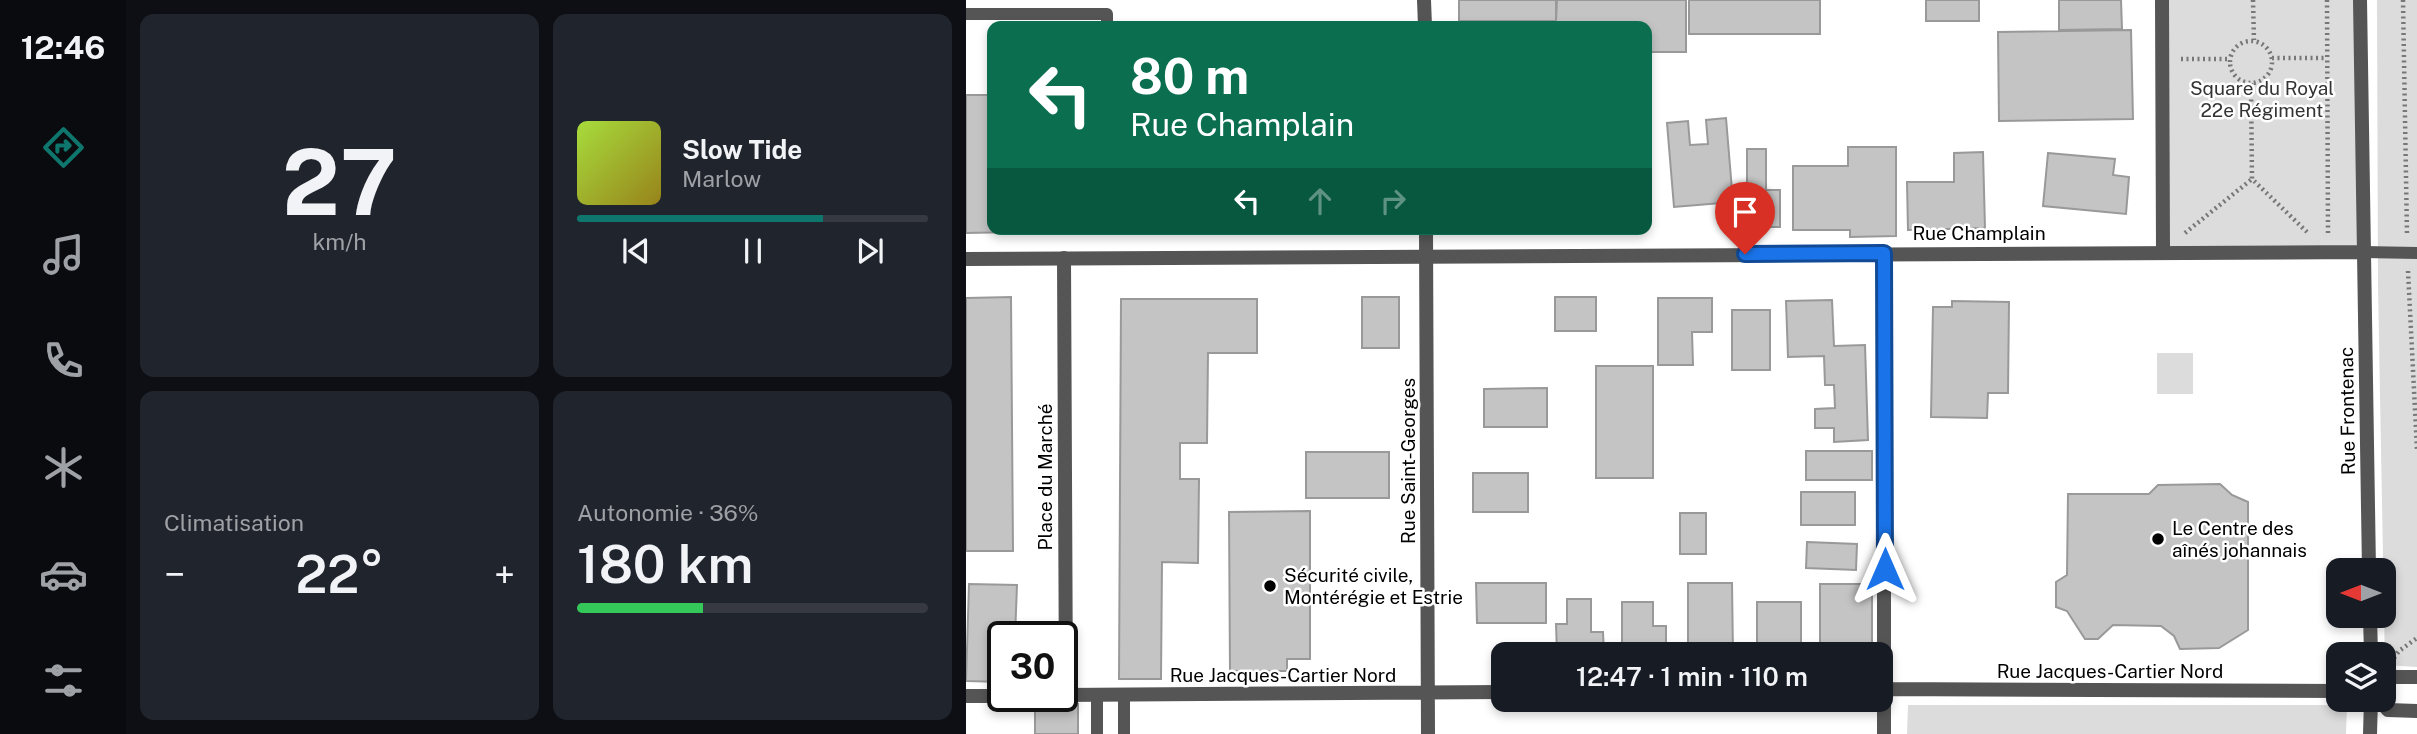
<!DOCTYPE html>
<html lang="fr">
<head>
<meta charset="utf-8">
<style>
  :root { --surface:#171b24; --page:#20242c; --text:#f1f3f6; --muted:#9ea1a6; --line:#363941; --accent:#0f766e }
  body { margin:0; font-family:"Public Sans",sans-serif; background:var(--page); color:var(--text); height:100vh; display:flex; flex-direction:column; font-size:26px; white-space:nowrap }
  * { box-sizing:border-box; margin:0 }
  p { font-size:23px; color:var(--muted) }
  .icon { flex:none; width:38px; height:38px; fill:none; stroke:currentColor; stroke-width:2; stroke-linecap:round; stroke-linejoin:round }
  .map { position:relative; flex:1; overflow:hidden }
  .sheet { display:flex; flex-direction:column; gap:14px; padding:14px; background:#0d0f14; width:840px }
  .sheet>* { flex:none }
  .guide { position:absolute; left:21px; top:21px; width:665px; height:214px; border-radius:14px; box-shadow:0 4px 10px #0003; background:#0b6e4f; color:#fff; overflow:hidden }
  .needle { width:46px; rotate:270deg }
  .tools { position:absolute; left:1360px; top:558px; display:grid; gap:14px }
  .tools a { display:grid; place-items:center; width:70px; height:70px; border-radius:14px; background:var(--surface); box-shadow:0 4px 10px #0003; font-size:35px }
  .speed { position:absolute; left:21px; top:621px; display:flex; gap:14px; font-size:35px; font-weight:700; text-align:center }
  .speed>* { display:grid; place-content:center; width:91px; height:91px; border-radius:50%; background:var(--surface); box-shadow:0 4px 10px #0003; line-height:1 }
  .speed .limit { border:4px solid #111; border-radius:10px; background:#fff; color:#111 }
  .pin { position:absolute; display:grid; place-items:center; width:60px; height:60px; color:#fff; margin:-72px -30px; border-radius:50% 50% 50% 0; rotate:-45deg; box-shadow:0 0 7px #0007 }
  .pin .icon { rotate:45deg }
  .me { position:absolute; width:77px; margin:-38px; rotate:0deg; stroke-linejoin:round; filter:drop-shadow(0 0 5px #0008) }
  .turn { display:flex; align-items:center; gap:24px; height:147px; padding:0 28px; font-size:32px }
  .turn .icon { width:91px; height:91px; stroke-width:2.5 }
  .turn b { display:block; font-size:49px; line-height:60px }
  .lanes { display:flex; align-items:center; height:66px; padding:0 28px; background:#0003; justify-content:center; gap:35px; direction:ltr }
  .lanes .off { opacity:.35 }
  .big { font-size:52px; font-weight:600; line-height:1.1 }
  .sheet .widget { flex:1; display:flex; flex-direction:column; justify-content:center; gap:10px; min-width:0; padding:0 24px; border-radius:14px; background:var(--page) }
  .sheet .dial { align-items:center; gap:0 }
  .dial b { font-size:91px; line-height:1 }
  .song { display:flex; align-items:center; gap:21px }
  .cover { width:84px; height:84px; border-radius:10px; background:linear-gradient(135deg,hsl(80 70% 55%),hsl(50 70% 35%)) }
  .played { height:7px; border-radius:4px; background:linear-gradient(90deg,var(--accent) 70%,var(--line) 70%) }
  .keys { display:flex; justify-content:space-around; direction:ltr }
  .heat { display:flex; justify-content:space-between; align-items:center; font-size:38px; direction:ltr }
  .charge { height:10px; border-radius:5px; background:linear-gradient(90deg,#34c759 36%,var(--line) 0) }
  .sheet .tiles { flex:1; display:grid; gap:14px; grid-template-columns:repeat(2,1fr) }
  .trip { position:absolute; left:525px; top:642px; width:402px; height:70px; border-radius:14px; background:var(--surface); box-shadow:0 4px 10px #0003; font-weight:600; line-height:70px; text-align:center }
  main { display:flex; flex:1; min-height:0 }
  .tabs { display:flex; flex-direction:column; width:126px; justify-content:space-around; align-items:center; background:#090b0e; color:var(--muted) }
  .tabs .icon { width:49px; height:49px }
  .tabs .active { color:var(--accent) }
  .tabs b { font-size:32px; color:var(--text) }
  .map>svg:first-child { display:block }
  .green { fill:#dcdcdc }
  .building { fill:#c4c4c4; stroke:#999; stroke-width:2 }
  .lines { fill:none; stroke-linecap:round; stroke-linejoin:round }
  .path { stroke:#777; stroke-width:4.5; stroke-dasharray:2 3.5; stroke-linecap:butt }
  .service { stroke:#555; stroke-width:12 }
  .minor { stroke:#555; stroke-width:14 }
  .tertiary { stroke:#555; stroke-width:14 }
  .route-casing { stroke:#114b97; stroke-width:18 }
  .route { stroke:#1a73e8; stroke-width:12 }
  .poi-dot { fill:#000; stroke:#fff; stroke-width:2.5 }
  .labels { text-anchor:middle; stroke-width:5; stroke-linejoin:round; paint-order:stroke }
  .park-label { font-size:19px; fill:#333; stroke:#fff }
  .street-label { font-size:19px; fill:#000; stroke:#fff }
  .poi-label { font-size:19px; fill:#000; stroke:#fff; text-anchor:start }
</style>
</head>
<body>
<main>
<nav class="tabs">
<b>12:46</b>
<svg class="icon active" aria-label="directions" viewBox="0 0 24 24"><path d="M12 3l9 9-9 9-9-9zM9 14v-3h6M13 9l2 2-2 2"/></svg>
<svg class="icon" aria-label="music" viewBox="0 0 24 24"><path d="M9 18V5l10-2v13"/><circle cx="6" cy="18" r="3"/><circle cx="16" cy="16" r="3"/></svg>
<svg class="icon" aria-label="phone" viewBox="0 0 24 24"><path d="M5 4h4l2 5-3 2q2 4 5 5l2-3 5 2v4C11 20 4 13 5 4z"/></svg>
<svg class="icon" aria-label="climate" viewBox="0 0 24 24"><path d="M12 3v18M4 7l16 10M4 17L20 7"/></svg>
<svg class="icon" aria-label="car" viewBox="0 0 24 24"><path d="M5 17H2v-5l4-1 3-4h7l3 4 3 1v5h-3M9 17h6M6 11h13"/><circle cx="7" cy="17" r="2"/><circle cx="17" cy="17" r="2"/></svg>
<svg class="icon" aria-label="filters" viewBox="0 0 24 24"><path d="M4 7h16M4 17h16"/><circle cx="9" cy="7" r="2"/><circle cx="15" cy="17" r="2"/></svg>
</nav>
<section class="sheet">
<div class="tiles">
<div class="widget dial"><b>27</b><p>km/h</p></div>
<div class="widget">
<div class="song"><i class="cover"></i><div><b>Slow Tide</b><p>Marlow</p></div></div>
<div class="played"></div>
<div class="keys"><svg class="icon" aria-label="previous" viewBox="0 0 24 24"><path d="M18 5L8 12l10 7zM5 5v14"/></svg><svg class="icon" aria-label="pause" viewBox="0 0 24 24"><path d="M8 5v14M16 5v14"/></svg><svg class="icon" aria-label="next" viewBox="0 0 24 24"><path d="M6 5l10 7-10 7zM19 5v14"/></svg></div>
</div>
<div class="widget"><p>Climatisation</p>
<div class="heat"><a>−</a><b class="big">22°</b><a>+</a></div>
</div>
<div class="widget"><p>Autonomie · 36%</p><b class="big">180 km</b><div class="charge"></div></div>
</div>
</section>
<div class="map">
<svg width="1451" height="734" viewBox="0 0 1451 734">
  <rect width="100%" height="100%" fill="#fff"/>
  <path class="green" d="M1196,0H1394L1397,252L1197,251Z
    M1411,0H1451V667L1419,665L1412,286Z
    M1191,353H1227V394H1191Z
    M942,705H1381L1380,734H941Z"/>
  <path class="building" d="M493,0H591L590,21H493Z
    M590,0H720V52H681V26H590Z
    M723,0H854V34H723Z
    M960,0H1013V21H960Z
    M1093,0H1155L1156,29L1093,30Z
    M1165,30L1167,119L1033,121L1032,32Z
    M0,95H26V229H55V232L0,233Z
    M760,118L767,202L708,207L701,123L722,121L724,145L742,144L740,120Z
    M882,147H930V236L884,237V230H827V166H882Z
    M781,149H800V190H814V227H781Z
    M1017,152L1019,228L942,230L941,182H988V153Z
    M1082,153L1149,159L1147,175L1163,177L1160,214L1077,206Z
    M45,297L47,551H0V298Z
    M396,297H433V348H396Z
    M589,297H630V331H589Z
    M692,298H746V332H726L727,365H692Z
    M155,299H291V353H242L241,443H214V479H233L232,563L196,562L195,679H153Z
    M866,300L868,346L899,345L902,440L868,442V428H849V409L869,408L868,385H859L858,356L822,357L820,301Z
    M986,301L1043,302L1042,393H1022L1021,418L965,417L967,307H986Z
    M766,310H804V370H766Z
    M630,366H687V478H630Z
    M581,388V427H518V389Z
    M840,451H906V480H840Z
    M340,452H423V498H340Z
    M507,473H562V512H507Z
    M1254,484L1266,495L1282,502V630L1253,648L1214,649L1208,636L1195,626L1147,625L1132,639H1119L1101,611L1090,607V582L1101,575L1102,494H1183L1192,485Z
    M835,492H889V525H835Z
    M344,511V659H321V671H264L263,512Z
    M714,513H740V554H714Z
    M841,542L891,544L890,570L840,568Z
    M510,583H580V623H511Z
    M722,583H766L767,654H722Z
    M3,584L51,585L49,637H37V682L0,681Z
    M854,584H906V654H854Z
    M601,599H625V632H637L638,654H591L590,624H601Z
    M656,602H687V626H700V654H656Z
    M791,602H835V654H791Z
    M69,704H112V734H69Z"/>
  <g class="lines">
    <path class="path" d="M1287,0L1288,40
      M1361,0L1362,233
      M1437,0L1441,235
      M1264 62a21 21 0 1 1 42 0a21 21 0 1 1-42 0Z
      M1306,58H1361
      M1215,59H1264
      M1285,83L1286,179L1341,232
      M1219,233L1286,179
      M1442,271L1451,449
      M1428,658L1433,651L1451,638"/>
    <path class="service" d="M0,14H141V26
      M1397,252L1451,253
      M131,695V734
      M158,695V734"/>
    <path class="minor" d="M458,0L459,26
      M1196,0L1197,251
      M460,229L462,734
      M98,258L100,695
      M915,689L1372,691
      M96,695L537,692
      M0,696H37
      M918,734V253
      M1404,734L1405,700"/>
    <path class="tertiary" d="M1394,0L1403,570
      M0,259L1397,252
      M1404,616L1405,654
      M1418,682L1425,677H1451
      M1413,700L1422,710L1451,711"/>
  </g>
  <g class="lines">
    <g class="route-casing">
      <path id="route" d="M779,254L918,253L919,569"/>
    </g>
    <use href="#route" class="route"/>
  </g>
  <g class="poi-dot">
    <circle cx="1192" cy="539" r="7"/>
    <circle cx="304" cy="586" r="7"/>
  </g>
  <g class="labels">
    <g class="park-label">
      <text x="1296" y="95">Square du Royal<tspan x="1296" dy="22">22e Régiment</tspan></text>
    </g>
    <g class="street-label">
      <text x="1013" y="240">Rue Champlain</text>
      <text transform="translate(1381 411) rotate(-91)" y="7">Rue Frontenac</text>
      <text transform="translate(442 461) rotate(-90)" y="7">Rue Saint-Georges</text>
      <text transform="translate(79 477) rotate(-90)" y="7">Place du Marché</text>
      <text x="1144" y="678">Rue Jacques-Cartier Nord</text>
      <text x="317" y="682">Rue Jacques-Cartier Nord</text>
    </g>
    <g class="poi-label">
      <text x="1206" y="535">Le Centre des<tspan x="1206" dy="22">aînés johannais</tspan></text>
      <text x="318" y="582">Sécurité civile,<tspan x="318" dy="22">Montérégie et Estrie</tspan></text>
    </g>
  </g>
</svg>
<div class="tools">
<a><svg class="needle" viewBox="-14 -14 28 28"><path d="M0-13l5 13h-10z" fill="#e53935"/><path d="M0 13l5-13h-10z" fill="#9ea1a6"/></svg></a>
<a><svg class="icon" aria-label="layers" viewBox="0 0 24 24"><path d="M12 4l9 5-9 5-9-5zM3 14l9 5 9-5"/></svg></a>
</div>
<div class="speed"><div class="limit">30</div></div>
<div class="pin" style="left:779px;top:254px;background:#d93025"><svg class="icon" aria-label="arrive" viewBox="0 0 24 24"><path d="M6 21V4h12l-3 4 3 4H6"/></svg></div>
<svg class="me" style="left:919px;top:569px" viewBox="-20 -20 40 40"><path d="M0-17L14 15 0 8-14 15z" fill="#1a73e8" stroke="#fff" stroke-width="4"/></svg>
<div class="trip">12:47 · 1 min · 110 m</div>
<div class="guide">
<div class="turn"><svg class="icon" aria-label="left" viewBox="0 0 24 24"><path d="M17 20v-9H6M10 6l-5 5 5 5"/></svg><div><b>80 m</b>Rue Champlain</div></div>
<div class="lanes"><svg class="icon" aria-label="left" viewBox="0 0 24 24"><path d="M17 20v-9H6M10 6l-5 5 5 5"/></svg><svg class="icon off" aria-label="ahead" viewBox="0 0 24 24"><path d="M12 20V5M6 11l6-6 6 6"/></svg><svg class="icon off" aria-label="right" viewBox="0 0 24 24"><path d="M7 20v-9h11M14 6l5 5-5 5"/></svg></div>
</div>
</div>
</main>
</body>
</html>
